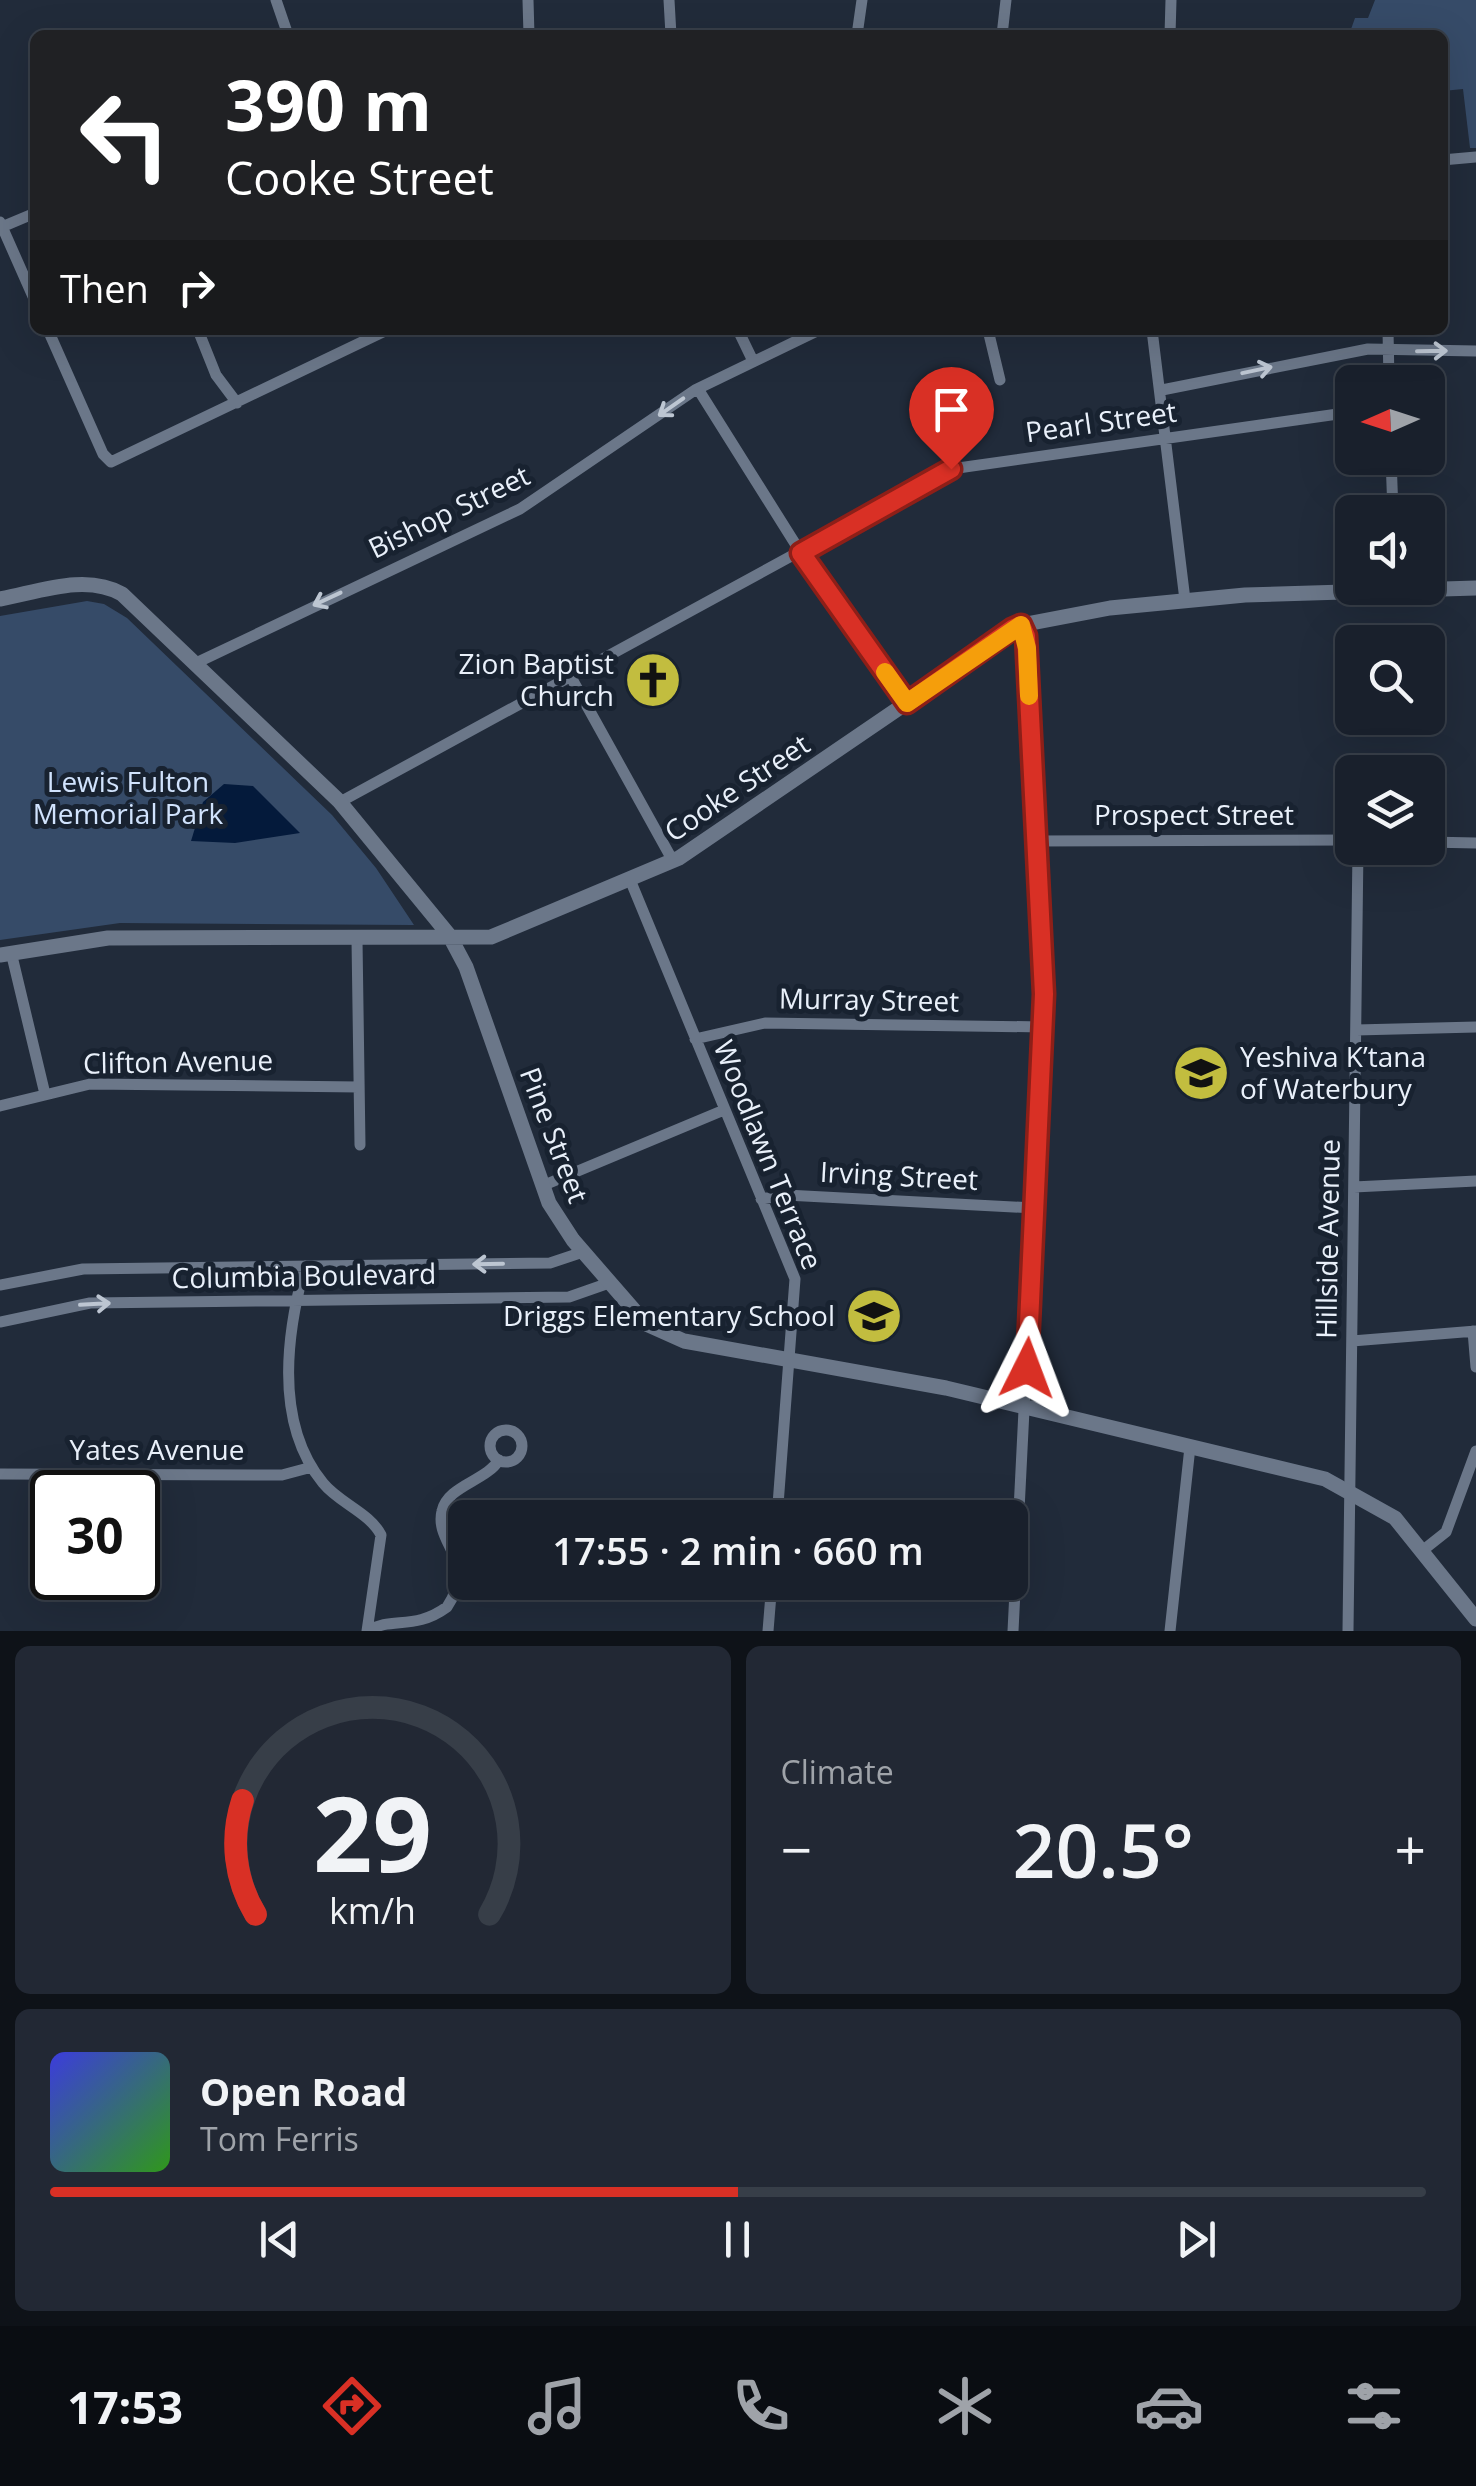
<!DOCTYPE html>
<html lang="en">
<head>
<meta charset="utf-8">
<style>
  :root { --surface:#19202c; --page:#222834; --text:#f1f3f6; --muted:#9fa3a9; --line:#373e48; --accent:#d93025 }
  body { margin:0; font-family:"Open Sans",sans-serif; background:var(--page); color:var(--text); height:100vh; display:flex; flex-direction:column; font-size:38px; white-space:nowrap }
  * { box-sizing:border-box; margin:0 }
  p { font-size:32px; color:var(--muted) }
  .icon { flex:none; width:55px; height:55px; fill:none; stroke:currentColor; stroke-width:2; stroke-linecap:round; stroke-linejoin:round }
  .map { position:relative; height:1631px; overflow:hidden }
  .panel { display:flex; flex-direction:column; gap:15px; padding:15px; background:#0e1218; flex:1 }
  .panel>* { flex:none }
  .guide { position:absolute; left:30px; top:30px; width:1418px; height:305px; border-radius:15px; box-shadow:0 10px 40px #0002,0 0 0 2px var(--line); background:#202124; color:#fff; overflow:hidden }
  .needle { width:65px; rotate:267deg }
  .buttons { position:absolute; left:1335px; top:365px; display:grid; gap:20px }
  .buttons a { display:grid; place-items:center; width:110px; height:110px; border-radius:15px; background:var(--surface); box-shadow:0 10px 40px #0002,0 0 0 2px var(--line); font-size:50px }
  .speed { position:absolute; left:30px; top:1470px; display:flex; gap:20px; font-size:50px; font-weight:700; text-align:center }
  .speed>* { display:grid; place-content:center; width:130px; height:130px; border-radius:50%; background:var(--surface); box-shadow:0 10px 40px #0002,0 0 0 2px var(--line); line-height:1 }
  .speed .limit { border:5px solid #111; border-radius:15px; background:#fff; color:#111 }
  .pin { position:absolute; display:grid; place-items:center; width:85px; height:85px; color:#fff; margin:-102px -42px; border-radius:50% 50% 50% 0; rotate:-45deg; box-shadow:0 0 10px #0007 }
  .pin .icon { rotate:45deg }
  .me { position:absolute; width:110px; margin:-55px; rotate:3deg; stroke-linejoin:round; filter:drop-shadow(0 0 8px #0008) }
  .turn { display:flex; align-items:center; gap:35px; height:210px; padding:0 30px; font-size:45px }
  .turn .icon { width:130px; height:130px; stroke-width:2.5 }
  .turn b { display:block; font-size:70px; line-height:85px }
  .then { display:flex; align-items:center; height:95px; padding:0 30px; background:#0003; gap:20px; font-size:38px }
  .big { font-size:75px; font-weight:600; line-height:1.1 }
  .panel .tile { flex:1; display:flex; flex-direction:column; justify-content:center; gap:15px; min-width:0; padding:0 35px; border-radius:15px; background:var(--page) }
  .panel .dial { align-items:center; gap:0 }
  .dial svg { height:260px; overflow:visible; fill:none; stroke:var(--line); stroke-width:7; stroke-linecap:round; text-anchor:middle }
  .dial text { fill:var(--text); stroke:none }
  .song { display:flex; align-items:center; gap:30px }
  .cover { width:120px; height:120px; border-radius:15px; background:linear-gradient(135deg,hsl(240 70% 55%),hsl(110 70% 35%)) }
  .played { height:10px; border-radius:5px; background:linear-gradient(90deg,var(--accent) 50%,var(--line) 50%) }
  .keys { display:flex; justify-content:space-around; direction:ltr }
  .heat { display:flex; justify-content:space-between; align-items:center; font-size:55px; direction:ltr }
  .panel .tiles { flex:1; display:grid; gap:15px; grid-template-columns:1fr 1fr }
  .tile:last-child { grid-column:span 2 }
  .trip { position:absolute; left:448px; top:1500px; width:580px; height:100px; border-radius:15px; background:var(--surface); box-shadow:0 10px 40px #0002,0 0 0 2px var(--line); font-weight:600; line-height:100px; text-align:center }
  .tab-bar { display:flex; height:160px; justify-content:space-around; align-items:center; background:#0a0d12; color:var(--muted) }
  .tab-bar .icon { width:70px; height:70px }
  .tab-bar .current { color:var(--accent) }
  .tab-bar b { font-size:45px; color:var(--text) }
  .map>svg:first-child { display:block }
  .green { fill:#364b68 }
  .water { fill:#041a3b }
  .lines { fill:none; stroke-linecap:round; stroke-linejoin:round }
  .street { stroke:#6b7789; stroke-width:11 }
  .secondary { stroke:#6b7789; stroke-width:15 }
  .oneway { stroke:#bdc6d2 }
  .route-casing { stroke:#8d1f18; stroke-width:25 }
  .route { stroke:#d93025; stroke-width:18 }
  .slow { stroke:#f59e0b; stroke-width:18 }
  .labels { text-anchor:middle; stroke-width:10; stroke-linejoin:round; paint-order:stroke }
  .street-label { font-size:28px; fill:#e9f0fa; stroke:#182230 }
  .poi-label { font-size:28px; fill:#e9f0fa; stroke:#182230; text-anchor:end }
  .park-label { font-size:28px; fill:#d1e3fd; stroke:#182230 }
</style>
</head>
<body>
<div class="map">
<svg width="1476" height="1631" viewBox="0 0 1476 1631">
  <rect width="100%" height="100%" fill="#212b3a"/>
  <path class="green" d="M1375,0H1476V148H1470L1463,89L1443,91L1442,35H1323L1321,28L1350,32L1355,18H1368Z
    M87,601L104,604L127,618L332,815L376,868L414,925L120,923L0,940V616Z"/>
  <path class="water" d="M224,784L253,786L300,833L235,843L191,841L203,802Z"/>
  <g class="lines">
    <path class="street" d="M276,0L288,35
      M528,0L529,35
      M669,0L671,35
      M857,35L862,0
      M1002,35L1006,0
      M1170,35L1171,0
      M1442,160L1476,157
      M0,222L35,301
      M2,227L35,213
      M48,330L103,454L111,462L387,330
      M198,330L216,375L237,403
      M738,330L753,361
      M988,330L1000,380
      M1152,330L1185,600
      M1388,330L1389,382
      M698,389L801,553L907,703
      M1162,390L1368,349L1476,351
      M1391,458L1393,512
      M196,663L520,509L695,390L819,330
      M572,679L673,861
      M340,802L951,469L1352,412
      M1036,841L1352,840
      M1428,842L1476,843
      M631,882L795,1279L777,1518
      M357,940L360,1145
      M11,952L45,1094
      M1356,1030L1476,1027
      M695,1039L765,1023L1043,1027
      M0,1106L90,1084L359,1087
      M542,1186L724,1110
      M1354,1187L1476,1181
      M761,1199L786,1195L1034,1208
      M305,1266C286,1335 274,1423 323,1483C339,1503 370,1513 381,1535L367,1631
      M0,1285L83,1269L550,1263L583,1252
      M0,1322L90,1303L569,1297L609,1283
      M1473,1331L1476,1367
      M1352,1341L1476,1331
      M490 1446a16 16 0 1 1 32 0a16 16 0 1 1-32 0Z
      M0,1474L282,1475L312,1467
      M1422,1551L1446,1532L1476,1451
      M368,1631C392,1616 414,1631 447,1607C478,1560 434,1544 442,1511C447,1486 486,1481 499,1460
      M768,1631L772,1582
      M1013,1631L1044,1008L1027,648L1021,625
      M1170,1631L1190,1447
      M1348,1631L1358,848"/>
    <path class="secondary" d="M0,599C38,592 86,573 122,594L339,801L449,935L466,967L549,1203L573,1240L646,1324L684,1341L946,1388L1325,1479L1395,1518L1476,1619
      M0,955L108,938L491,937L679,858L1021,625L1110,608L1245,595L1476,588"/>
  </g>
  <defs><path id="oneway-shaft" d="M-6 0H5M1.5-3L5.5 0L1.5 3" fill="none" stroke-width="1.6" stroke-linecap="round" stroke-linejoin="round" transform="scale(2.5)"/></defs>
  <g class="oneway">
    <use href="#oneway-shaft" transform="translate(1432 351) rotate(-1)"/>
    <use href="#oneway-shaft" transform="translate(1257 370) rotate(-12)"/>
    <use href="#oneway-shaft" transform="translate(671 407) rotate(145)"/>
    <use href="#oneway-shaft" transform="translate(327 599) rotate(155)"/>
    <use href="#oneway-shaft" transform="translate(488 1264) rotate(179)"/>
    <use href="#oneway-shaft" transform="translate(95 1304) rotate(-3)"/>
  </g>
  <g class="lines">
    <g class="route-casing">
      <path id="route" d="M951,469L801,553L907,703L1012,629L1021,625L1026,636L1044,994L1027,1368"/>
    </g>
    <use href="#route" class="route"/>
    <path class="slow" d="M885,672L907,703L1021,625L1027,648L1029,696"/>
  </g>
  <defs>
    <g id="church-disc" transform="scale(2.875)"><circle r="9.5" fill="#c2bd3f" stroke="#182230"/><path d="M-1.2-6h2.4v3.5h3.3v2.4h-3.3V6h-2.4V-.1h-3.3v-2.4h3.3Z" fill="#111"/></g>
    <g id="school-disc" transform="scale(2.875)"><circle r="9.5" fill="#c2bd3f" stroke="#182230"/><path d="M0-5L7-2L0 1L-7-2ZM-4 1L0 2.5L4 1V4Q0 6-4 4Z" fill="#111"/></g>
  </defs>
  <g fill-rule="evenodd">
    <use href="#church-disc" x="653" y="680"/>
    <use href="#school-disc" x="1201" y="1073"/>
    <use href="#school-disc" x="874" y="1316"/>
  </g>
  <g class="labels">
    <g class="street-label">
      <text transform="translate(1101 422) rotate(-8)" y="10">Pearl Street</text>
      <text transform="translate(449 512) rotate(-26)" y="10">Bishop Street</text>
      <text transform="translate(737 788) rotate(-34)" y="10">Cooke Street</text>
      <text x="1194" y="825">Prospect Street</text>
      <text transform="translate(869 1000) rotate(1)" y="10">Murray Street</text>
      <text transform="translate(178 1062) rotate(-1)" y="10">Clifton Avenue</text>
      <text transform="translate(554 1135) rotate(69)" y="10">Pine Street</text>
      <text transform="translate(768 1155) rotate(68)" y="10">Woodlawn Terrace</text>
      <text transform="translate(899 1176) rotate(3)" y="10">Irving Street</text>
      <text transform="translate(1328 1239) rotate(-89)" y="10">Hillside Avenue</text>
      <text transform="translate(304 1276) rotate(-1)" y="10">Columbia Boulevard</text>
      <text x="157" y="1460">Yates Avenue</text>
    </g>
    <g class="poi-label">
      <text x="614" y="674">Zion Baptist<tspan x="614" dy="32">Church</tspan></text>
      <text x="1240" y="1067" text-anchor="start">Yeshiva K’tana<tspan x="1240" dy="32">of Waterbury</tspan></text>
      <text x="835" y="1326">Driggs Elementary School</text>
    </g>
    <g class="park-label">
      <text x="128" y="792">Lewis Fulton<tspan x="128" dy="32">Memorial Park</tspan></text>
    </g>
  </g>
</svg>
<div class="buttons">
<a><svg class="needle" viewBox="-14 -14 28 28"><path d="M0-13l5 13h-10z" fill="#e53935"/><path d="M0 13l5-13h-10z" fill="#9fa3a9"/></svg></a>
<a><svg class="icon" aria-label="sound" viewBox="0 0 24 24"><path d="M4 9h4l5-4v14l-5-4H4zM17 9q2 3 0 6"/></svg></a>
<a><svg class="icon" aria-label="search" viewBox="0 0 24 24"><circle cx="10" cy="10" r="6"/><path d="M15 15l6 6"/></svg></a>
<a><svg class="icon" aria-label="layers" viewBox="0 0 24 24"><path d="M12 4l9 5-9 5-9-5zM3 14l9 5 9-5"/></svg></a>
</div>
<div class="speed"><div class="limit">30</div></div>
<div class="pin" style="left:951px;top:469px;background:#d93025"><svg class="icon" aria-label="arrive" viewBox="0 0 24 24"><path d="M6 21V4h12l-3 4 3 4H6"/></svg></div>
<svg class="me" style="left:1027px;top:1368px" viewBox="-20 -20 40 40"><path d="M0-17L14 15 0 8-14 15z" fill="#d93025" stroke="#fff" stroke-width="4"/></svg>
<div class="trip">17:55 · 2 min · 660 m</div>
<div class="guide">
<div class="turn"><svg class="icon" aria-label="left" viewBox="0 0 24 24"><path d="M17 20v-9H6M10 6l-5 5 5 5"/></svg><div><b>390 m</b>Cooke Street</div></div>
<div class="then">Then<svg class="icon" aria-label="right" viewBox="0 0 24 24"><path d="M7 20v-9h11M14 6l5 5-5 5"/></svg></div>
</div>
</div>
<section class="panel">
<div class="tiles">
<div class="tile dial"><svg viewBox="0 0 100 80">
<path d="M14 69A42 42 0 1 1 86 69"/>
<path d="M14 69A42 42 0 0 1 10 34" stroke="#d93025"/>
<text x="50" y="56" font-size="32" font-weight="700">29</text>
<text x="50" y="72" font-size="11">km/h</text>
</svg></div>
<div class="tile"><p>Climate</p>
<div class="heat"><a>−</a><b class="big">20.5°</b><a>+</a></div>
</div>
<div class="tile">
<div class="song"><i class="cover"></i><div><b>Open Road</b><p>Tom Ferris</p></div></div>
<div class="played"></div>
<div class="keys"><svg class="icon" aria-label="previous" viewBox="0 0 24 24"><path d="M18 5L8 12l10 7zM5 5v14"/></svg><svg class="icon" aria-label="pause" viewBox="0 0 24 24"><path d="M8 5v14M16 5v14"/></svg><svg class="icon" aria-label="next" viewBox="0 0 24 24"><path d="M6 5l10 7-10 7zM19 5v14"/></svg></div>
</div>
</div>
</section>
<nav class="tab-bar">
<b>17:53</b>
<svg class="icon current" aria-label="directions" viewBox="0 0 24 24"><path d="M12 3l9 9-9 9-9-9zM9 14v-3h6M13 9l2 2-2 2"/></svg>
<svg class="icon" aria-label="music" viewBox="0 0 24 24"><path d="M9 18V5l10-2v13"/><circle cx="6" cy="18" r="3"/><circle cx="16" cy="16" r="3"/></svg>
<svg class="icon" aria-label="phone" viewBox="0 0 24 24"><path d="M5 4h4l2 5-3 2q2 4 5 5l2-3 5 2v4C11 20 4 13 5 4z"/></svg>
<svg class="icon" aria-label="climate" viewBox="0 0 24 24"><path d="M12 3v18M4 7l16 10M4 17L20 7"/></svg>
<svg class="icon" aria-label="car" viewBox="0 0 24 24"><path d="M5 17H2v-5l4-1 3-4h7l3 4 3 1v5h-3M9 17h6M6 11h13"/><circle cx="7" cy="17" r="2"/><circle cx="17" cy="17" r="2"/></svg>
<svg class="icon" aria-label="filters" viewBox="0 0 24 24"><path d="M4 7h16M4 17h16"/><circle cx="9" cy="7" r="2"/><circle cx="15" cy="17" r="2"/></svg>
</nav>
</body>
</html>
